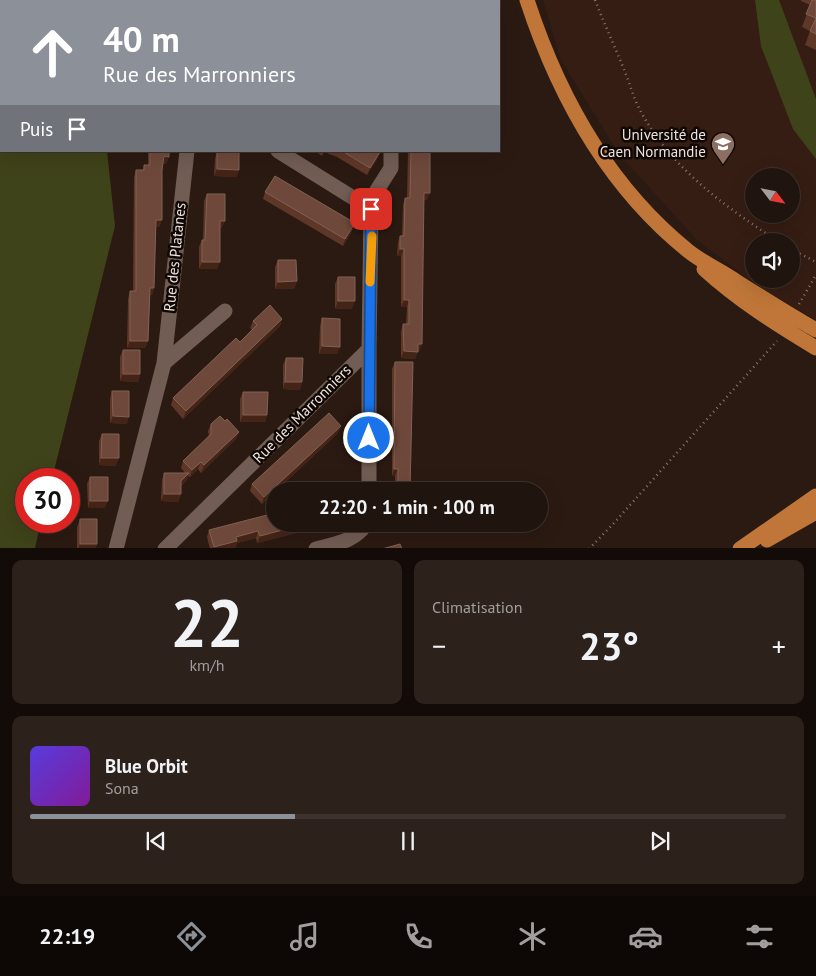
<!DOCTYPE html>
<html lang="fr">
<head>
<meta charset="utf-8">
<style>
  :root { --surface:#20140e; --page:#2d211c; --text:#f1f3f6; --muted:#a29e9e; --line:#3d332e; --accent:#8c9099 }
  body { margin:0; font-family:"PT Sans",sans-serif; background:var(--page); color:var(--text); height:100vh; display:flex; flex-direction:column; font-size:19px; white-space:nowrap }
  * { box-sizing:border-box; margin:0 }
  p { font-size:16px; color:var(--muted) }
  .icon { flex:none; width:28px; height:28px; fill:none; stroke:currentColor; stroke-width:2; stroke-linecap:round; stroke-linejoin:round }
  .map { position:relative; height:548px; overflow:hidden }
  .drawer { display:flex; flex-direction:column; gap:12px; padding:12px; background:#120b08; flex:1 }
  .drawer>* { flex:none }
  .banner { position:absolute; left:0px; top:0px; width:500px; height:152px; box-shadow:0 5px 20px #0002,0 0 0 1px var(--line); background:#8c9099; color:#fff; overflow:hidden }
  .needle { width:32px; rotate:122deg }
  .buttons { position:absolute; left:745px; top:168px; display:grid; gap:10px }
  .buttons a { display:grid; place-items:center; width:55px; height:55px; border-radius:50%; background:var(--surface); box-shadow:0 5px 20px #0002,0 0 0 1px var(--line); font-size:25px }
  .speed { position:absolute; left:15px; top:468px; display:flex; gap:10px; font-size:25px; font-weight:700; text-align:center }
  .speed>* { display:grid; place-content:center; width:65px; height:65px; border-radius:50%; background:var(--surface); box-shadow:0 5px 20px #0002,0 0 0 1px var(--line); line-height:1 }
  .speed .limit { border:8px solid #d22; background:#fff; color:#111 }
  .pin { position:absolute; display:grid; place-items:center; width:42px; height:42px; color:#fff; margin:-21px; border-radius:10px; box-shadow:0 2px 8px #0006 }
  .me { position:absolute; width:55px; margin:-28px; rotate:0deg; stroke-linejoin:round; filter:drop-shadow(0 0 4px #0008) }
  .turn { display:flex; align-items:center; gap:18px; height:105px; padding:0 20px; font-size:22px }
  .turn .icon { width:65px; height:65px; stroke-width:2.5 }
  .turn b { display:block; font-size:35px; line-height:42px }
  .then { display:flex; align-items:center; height:48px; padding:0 20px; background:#0003; gap:10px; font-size:19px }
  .big { font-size:38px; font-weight:600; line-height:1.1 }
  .drawer .card { flex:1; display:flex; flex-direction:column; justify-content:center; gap:8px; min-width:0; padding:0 18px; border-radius:10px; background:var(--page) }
  .drawer .dial { align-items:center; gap:0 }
  .dial b { font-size:65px; line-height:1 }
  .song { display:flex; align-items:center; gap:15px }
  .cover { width:60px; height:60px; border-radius:8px; background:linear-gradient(135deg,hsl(250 70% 55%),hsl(290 70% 35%)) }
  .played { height:5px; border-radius:2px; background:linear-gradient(90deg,var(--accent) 35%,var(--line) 35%) }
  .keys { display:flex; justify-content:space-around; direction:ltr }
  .heat { display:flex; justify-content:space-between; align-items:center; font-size:28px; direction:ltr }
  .drawer .tiles { flex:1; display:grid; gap:12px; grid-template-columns:1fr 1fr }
  .card:last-child { grid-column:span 2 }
  .trip { position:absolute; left:266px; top:482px; width:282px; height:50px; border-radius:25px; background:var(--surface); box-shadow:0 5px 20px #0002,0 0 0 1px var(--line); font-weight:600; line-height:50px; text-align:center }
  .menu { display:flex; height:80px; justify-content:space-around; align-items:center; background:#0d0806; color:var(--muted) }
  .menu .icon { width:35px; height:35px }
  .menu .current { color:var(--accent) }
  .menu b { font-size:22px; color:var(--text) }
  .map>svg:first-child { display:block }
  .built { fill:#351d13; fill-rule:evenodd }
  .green { fill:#3f4319 }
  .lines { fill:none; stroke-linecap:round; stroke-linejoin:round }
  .path { stroke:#897a73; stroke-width:2.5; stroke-dasharray:1 4; stroke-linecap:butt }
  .minor { stroke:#725d54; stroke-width:15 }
  .major { stroke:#bf7638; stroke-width:15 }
  .wall { fill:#5f3728 }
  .shaded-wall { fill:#442417 }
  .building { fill:#6e493b; stroke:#826154 }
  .route-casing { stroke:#114b97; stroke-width:12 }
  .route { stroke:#1a73e8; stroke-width:9 }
  .slow { stroke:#f59e0b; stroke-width:9 }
  .labels { text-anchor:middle; stroke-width:5; stroke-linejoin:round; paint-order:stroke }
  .poi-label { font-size:15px; fill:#efe2dd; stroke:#0e0704; text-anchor:end }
  .street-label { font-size:15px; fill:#efe2dd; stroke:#0e0704 }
</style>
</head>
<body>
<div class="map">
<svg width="816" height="549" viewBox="0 0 816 549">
  <rect width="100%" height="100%" fill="#2b1a12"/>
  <path class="built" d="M543,0H816V320L759,287L696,239L619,154L561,60ZM754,176H791V214H754ZM754,241H791V279H754Z"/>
  <path class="green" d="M0,0H90L1,1V151H107L115,226L52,479H26V521H41L35,548H0Z
    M755,0H779L816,99V159L793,129L761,46Z"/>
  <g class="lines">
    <path class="path" d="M595,0C604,23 614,45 623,67C629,81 633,97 640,110C670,167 725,207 778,241
      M791,249L816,262
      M799,304L816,275
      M589,549L614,523L777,341"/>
    <path class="minor" d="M367,206L391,168V151
      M369,349V491
      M164,363L225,311
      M116,549L164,363L187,151
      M165,549L369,349L371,209L278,151
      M316,549C336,543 354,542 366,524"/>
    <path class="major" d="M527,0C558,95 608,186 687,250C699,260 715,268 728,276C758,295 786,313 816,330
      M704,269C738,300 776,324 816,348
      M767,540L816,512
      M740,549L816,496"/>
  </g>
  <path class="wall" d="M801,0H816V50L805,45L810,31L802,27L810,5L801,1Z
    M148,151H169V157L166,164H163L162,170V220L159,227H156L154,288L152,295H150L148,341L145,348H127L128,299L130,291H133L134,177L136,170H143L144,165H148Z
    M217,151L237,177L214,176L215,159Z
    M315,151H379L380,152L377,159L367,175L337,157L324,152L322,156Z
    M408,151H430L427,200H423L420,351H418L415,359L401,358V331L403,324H406L407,307H401V256H397L398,243L400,236H402L403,205L405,198H407Z
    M265,192L352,231L343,246L263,199Z
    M207,194L222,228H220V262L217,269H199V247L202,240H203L204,201Z
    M278,260L297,281L294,289H275V267Z
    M338,277L352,309H335V284Z
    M322,318L337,354H319L320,326Z
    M282,319L280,326L183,419L171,405L173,398L240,342L252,330L250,328L253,321Z
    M123,350L140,374L138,382L120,381V357Z
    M286,358L302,382L300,390L283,389V365Z
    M395,362L410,491H395V476H392V369Z
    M112,391L127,424L110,423V399Z
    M243,392L267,415L265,422H240V399Z
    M225,421L239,432L236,439L201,473L198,469L190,477L188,476L187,480L181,486V494L178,502L161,501L162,480L164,473H185L181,468L183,461L209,437L208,431L211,424Z
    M338,433L262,504L250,491L252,484Z
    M102,434L116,466L99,465V441Z
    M90,477L105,508H88L87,484Z
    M80,519L97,544L95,549H77V527Z
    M275,524H311L298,528L296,533L257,543L256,538L237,543L235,549H210L207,537L209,530Z"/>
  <path class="shaded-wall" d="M380,152L377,159L367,175L370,168Z
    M164,156L169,157L166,164H162Z
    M217,169L239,170L237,177L214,176Z
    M424,193H430L427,200H421Z
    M156,220H162L159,227H154Z
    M220,221H225L222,228H218Z
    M355,223L352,231L343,246L345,239Z
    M400,249H404L401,256H397Z
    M202,262H220L217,269H199Z
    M297,281L294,289H275L278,282Z
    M150,288H154L152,295H148Z
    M404,300H409L407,307H401Z
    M338,301H355L352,309H335Z
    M282,319L280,326L183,419L186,411Z
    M130,341H148L145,348H127Z
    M418,344H422L420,351H415Z
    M322,346L340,347L337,354H319Z
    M404,351L418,352L415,359L401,358Z
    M123,374H140L138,382L120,381Z
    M285,382H302L300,390L283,389Z
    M243,415H267L265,422H240Z
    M113,416L129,417L127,424L110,423Z
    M341,426L338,433L262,504L264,497Z
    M239,432L236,439L201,473L204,465Z
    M101,458H119L116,466L99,465Z
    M201,462L198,469L190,477L192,470Z
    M394,469H398L395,476H392Z
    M189,473L187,480L179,488L181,481Z
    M164,494H181L178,502L161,501Z
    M90,501H108L105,508H88Z
    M296,524H311L298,528L296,533L257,543L260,536Z
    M319,524H331L318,527Z
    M47,526L62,527L61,531L46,530Z
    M258,531L256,538L237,543L235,549H213L214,547L236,537Z
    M80,544H97L95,549H78Z"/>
  <path class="building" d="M106,0H381V1H106Z
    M425,0H445V1H425Z
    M812,0H816V34L810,31L816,18L806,14Z
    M150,151H169V157L164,156L162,170V220H156L154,288H150L148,341H130V291H136V170H144V165H150Z
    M217,151L239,152V170L217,169Z
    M342,151H379L380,152L370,168Z
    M411,151H430V193H424L422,344H418V352L404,351L403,324H409V300H404V249H400V236H404L405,198H410Z
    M275,176L355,223L345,239L265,192Z
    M207,194H225V221H220V262H202V240H205Z
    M278,260H296L297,281L278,282Z
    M338,277H355V301H338Z
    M270,305L282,319L186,411L173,398L236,338L240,342L257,325L253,321Z
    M322,318L340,319V347L322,346Z
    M123,350H140V374H123Z
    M286,358H303L302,382H285Z
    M395,362H413L410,491H398V469H394Z
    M112,391H129V417L113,416Z
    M243,392H268L267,415H243Z
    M329,413L341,426L264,497L252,484Z
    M220,416L225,421L227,419L239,432L204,465L201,462L192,470L183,461L211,434V424Z
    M102,434H119V458H101Z
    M164,473H189L181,481V494H164Z
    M90,477H108V501H90Z
    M352,486L353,491H341V488Z
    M275,513V524H298V526L260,536L258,531L236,537L237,541L214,547L209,530Z
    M80,519H97V544H80Z
    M47,521H63L62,527L47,526Z
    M400,544L402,549H382Z"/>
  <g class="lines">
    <g class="route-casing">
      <path id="route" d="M369,438L371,209"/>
    </g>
    <use href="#route" class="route"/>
    <path class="slow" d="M370,282L372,236"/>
  </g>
  <defs>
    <g id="university-pin" transform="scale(1.25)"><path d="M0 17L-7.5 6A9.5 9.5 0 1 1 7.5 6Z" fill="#8d6e63" stroke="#0e0704"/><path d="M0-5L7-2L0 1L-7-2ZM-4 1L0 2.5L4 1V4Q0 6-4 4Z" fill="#fff"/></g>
  </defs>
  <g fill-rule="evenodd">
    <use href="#university-pin" x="723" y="144"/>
  </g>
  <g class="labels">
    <g class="poi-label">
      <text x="706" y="140">Université de<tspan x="706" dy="17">Caen Normandie</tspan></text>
    </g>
    <g class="street-label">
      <text transform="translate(175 257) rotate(-84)" y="5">Rue des Platanes</text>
      <text transform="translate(302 414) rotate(-45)" y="5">Rue des Marronniers</text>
    </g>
  </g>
</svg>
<div class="buttons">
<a><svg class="needle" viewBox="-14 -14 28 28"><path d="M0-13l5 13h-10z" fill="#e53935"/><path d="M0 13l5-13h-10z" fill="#a29e9e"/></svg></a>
<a><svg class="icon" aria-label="sound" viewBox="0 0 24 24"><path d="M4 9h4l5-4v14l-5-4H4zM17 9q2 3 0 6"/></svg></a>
</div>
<div class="speed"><div class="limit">30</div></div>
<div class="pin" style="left:371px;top:209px;background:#d93025"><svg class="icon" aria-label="arrive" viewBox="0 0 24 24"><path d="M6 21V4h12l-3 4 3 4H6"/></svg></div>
<svg class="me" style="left:369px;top:438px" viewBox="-20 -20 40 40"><circle r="17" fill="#1a73e8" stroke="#fff" stroke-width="3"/><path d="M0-11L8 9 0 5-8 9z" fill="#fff"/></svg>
<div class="trip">22:20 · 1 min · 100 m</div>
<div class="banner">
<div class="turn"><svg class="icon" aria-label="ahead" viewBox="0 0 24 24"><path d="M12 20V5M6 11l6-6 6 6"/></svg><div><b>40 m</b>Rue des Marronniers</div></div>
<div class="then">Puis<svg class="icon" aria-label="arrive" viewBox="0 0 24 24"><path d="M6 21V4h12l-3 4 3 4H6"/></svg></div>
</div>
</div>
<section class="drawer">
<div class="tiles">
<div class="card dial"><b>22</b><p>km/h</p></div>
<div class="card"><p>Climatisation</p>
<div class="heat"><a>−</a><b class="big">23°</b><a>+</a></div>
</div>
<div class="card">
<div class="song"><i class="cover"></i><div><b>Blue Orbit</b><p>Sona</p></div></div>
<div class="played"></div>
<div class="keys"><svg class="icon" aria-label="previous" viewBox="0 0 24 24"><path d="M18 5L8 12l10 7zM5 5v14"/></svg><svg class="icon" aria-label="pause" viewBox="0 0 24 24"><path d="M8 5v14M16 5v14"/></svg><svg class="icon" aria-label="next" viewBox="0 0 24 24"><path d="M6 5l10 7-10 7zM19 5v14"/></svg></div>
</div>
</div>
</section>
<nav class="menu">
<b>22:19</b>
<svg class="icon current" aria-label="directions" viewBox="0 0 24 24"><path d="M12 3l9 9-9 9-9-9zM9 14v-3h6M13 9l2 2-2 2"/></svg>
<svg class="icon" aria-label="music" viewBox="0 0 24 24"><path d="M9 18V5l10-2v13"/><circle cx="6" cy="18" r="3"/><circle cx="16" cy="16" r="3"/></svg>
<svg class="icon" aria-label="phone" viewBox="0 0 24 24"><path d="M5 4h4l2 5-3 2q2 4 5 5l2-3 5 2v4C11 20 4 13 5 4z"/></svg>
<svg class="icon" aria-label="climate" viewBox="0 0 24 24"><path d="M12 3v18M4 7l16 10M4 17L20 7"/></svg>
<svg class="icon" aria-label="car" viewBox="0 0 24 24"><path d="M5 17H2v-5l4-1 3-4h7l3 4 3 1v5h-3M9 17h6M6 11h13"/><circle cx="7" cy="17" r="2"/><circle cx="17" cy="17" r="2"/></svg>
<svg class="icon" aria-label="filters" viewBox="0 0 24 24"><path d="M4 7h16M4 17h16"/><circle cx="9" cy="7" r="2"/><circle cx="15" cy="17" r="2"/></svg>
</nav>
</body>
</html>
